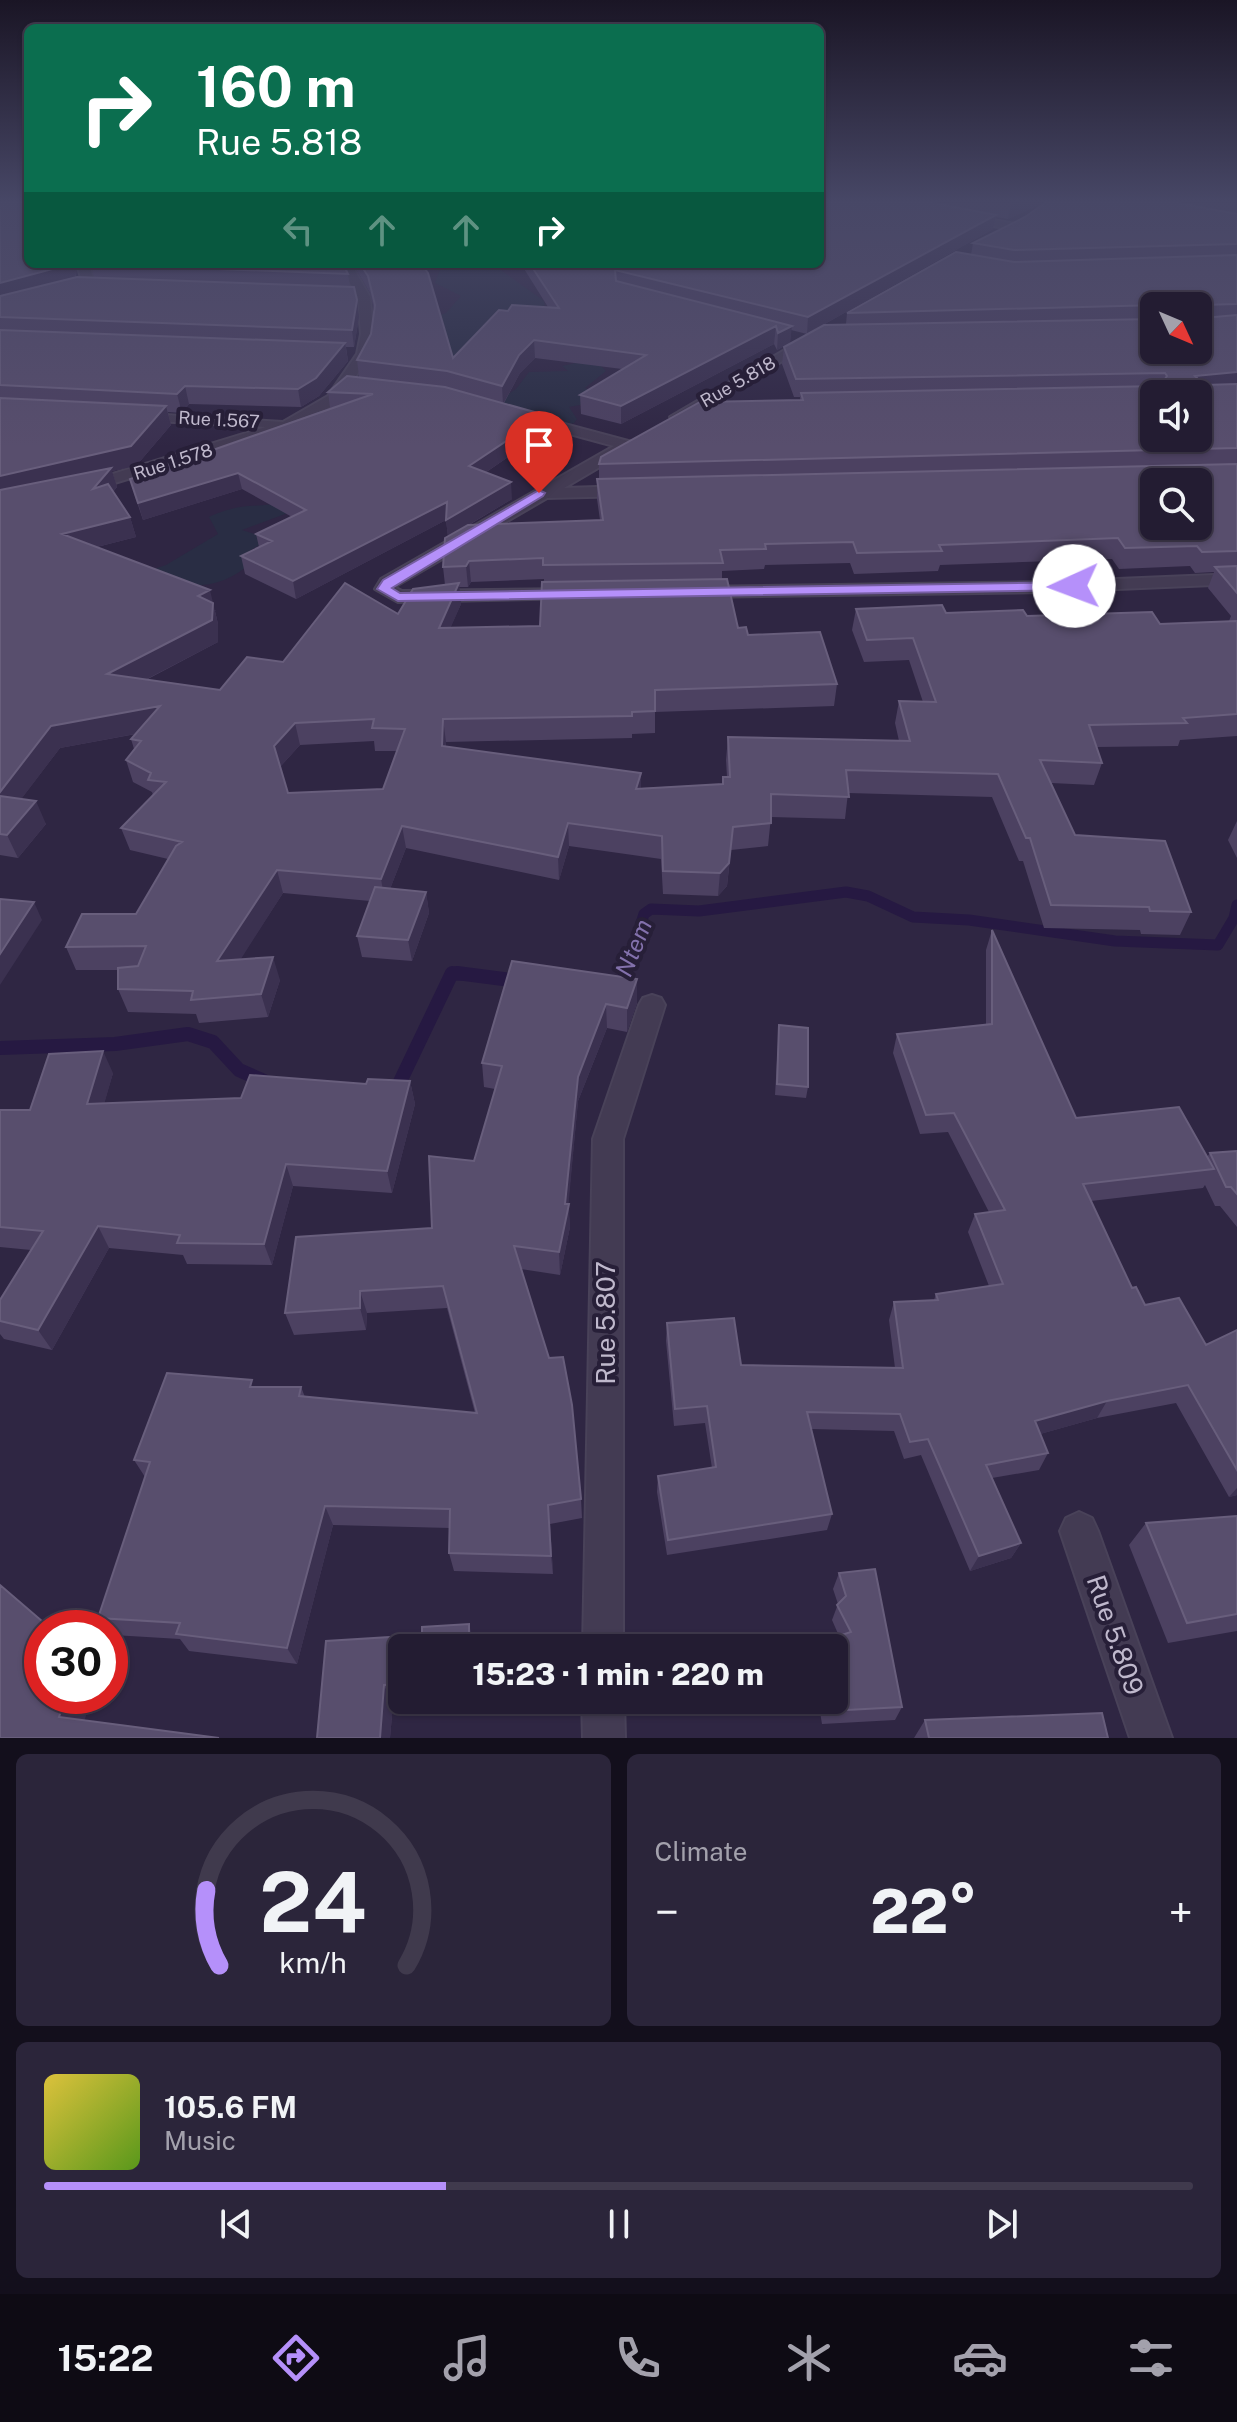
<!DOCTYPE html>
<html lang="en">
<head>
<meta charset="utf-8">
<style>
  :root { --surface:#231c32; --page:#2b253a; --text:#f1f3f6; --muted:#a3a1ac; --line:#403a4d; --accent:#b590fa }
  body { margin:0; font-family:"Public Sans",sans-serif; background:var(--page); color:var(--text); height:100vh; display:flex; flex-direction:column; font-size:30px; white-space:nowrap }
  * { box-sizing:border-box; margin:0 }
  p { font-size:26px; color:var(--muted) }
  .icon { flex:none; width:44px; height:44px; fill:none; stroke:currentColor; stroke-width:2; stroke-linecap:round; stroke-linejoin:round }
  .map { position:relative; height:1738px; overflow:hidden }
  .side { display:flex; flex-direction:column; gap:16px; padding:16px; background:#130f1c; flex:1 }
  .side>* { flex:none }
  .guide { position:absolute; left:24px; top:24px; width:800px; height:244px; border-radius:12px; box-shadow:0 2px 6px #0004,0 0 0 2px var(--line); background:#0b6e4f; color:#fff; overflow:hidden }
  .needle { width:52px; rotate:134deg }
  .tools { position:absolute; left:1140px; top:292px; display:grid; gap:16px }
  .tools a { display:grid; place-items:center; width:72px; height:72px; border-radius:12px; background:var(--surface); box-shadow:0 2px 6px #0004,0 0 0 2px var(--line); font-size:40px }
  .speed { position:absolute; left:24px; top:1610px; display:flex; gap:16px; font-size:40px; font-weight:700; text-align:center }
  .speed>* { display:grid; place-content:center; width:104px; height:104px; border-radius:50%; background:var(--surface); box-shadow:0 2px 6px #0004,0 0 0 2px var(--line); line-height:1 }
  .speed .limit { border:12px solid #d22; background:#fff; color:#111 }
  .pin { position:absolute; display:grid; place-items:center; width:68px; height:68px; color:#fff; margin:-82px -34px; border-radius:50% 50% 50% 0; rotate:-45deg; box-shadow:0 0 8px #0007 }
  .pin .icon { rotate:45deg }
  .me { position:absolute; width:88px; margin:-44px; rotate:268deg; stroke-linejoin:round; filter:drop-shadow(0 0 6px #0008) }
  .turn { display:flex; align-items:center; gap:28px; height:168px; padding:0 40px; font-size:36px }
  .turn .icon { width:104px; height:104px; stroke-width:2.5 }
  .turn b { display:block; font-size:56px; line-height:68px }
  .lanes { display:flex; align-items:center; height:76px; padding:0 40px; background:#0003; justify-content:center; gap:40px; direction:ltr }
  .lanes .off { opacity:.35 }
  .big { font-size:60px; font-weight:800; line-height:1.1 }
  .side .tile { flex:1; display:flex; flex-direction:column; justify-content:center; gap:12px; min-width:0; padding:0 28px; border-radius:12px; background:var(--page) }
  .side .dial { align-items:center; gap:0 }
  .dial svg { height:208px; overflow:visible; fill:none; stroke:var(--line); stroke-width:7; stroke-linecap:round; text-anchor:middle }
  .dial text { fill:var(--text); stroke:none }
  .song { display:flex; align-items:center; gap:24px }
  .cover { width:96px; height:96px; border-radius:12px; background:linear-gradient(135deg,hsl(50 70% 55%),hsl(90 70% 35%)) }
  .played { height:8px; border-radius:4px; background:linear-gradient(90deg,var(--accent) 35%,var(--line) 35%) }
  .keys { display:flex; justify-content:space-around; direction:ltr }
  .heat { display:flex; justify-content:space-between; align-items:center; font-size:44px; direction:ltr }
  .side .tiles { flex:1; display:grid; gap:16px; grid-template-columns:1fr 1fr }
  .tile:last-child { grid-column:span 2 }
  .trip { position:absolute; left:388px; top:1634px; width:460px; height:80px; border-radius:12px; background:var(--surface); box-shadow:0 2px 6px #0004,0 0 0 2px var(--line); font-weight:800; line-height:80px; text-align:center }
  .dock { display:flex; height:128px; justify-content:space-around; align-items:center; background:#0e0b14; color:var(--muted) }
  .dock .icon { width:56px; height:56px }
  .dock .current { color:var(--accent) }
  .dock b { font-size:36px; color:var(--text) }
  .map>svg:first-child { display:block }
  .green { fill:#292d44 }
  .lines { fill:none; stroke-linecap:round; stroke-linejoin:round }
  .stream-far1 { stroke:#261942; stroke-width:11 }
  .stream { stroke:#261942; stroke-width:14 }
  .minor-casing { stroke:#494259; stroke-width:4 }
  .minor { fill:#433b53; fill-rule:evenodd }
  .wall { fill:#4c4161; fill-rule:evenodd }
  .shaded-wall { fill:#3b3150 }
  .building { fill:#584e6d; stroke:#685e7c; stroke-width:2; fill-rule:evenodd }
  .route { fill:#b590fa; stroke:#765ea2; stroke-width:2 }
  .labels { text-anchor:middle; stroke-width:8; stroke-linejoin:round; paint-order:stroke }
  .far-street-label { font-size:18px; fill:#bfb8cc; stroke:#271f38 }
  .water-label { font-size:24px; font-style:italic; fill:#8371ac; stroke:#271f38 }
  .near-street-label { font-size:26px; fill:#bfb8cc; stroke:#271f38 }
</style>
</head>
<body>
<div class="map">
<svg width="1237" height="1738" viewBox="0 0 1237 1738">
  <rect width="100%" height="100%" fill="#2f2643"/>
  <path class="green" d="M434,264H484L498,268L544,301L545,310L480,354L435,360L416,323L446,313L461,296L435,283L440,270Z
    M594,359L606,371L585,388L600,393L596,402L569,407L577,419L574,423L564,425L493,404L516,389L529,372L568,371L562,366Z
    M292,501L296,510L242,530L270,539L251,550L252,562C215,596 180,586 136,575L166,565L218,534L209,517C243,501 257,509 292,501Z"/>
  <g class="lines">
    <path class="stream-far1" d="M451,975H472
      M625,975L644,914L651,909L699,911L846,892L868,896L913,917L969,920L1115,941L1218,945L1234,918L1237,905"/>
    <path class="stream" d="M457,973L519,981
      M621,988L626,973
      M0,1048L115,1044L188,1034L213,1042L239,1070L264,1081
      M391,1091L398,1086L452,973"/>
    <g class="minor-casing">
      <path id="minor" d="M963,215L1016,224L1021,227L1016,230L959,220Z
        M77,264H89L93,278L81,290L75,286L81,278Z
        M339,264H351L370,297L373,334L371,354L338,402L299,426L92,490H80V484L266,427L138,420L133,419V413L283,422L328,396L357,354L361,334L358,297Z
        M807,337L818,340L682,420L670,417Z
        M516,411L632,442V448L564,488L629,486L637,491L629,496L547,498L394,587L402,591L573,589L582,594L579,598L398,602L375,589L381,579L614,446L511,418L509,415Z
        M1237,574V584L1046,592L698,597L689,592L698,587L1046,582Z
        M652,995L661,998L665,1005L623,1139V1648H583L593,1139L639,1005L643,998Z
        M1079,1512L1092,1518L1098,1531L1172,1738H1130L1060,1531L1066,1518Z
        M582,1700H624L625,1738H583Z"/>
    </g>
    <use href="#minor" class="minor"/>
  </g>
  <path class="wall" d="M0,203L28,264H77L76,277H94L91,264L348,274L350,286L359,317L354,347H346L348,361L319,396L301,407L189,404L182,413L168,412L171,425L136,466L112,471L117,487L113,492L130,517L136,537L97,547L216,611H215L218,624V642L146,680L220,690L398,614L445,585L443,567L448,536L446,520L296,599L245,574L241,556L259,547L256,534L292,517L242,489L143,520L135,496L130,479L330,408L328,392L359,377L357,360L371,334L374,310L370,293L353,264H421L453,358L508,311L548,307L521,264H820V203H1044L1008,219L996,217L993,229L807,334L791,330L790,343L777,350L774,344L621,424L581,414L580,395L622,369L535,358L520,373L504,403L545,415L546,431L485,473L512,499L469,525L600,520L597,499V479H599V464L800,400V397H794L782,364L784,347L846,324L847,313L971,255L973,243L1025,217L1045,203H1237V736L1180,740L1178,746L1097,747L1102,763L1094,785L1051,783L1075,835L1191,912L1180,935L1141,934L1140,930L1044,928L1023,861H1019L992,797L848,793L845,819L771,817L768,846L731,850L727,886L718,896L663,894L661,859L569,846L559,880L406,848L390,889L426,892L429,913L412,961L362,957L357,936L370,901L283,893L240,959L280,980L268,1017L199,1023L196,1014L128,1012L118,989V970H76L66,947L136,914L168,859L130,850L121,828L153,795L152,792L133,782L126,760L134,749L131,739L136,734L60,748L21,799L46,824L18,858L0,855ZM1154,306H1198L1154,350ZM1112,559L1119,569L1190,566L1195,573L1214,572L1208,588L1231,616L1229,621L1160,624L856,609L852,630L864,662L909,660L923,702L899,701L895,723L899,741L728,737L726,760L727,777H723L722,784L641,788L446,747V742L632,738V734L655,733V712L834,706L837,684L748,635L738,628L722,579V571L764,569L765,565L850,563L854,574L938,571L940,565ZM544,579L540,626L450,628L461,604L459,587H468L471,582ZM374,741L375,751H397L383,789L288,793L280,767L300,745Z
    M1237,821V858L1228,840Z
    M992,930L1076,1118L1207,1157L1210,1153L1237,1151V1227L1220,1206H1215L1205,1185L1203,1188L1091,1201L1132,1288L1145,1305L1206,1345L1237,1330V1495L1229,1497L1176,1403L1097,1418L1040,1434L1048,1453L1039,1470L992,1478L1021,1543L1011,1558L970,1571L921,1455L904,1459L894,1431L811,1429L832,1514L827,1530L667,1555L657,1492L658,1476L712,1468L705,1423L674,1426L666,1341L667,1323L741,1365L895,1368L889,1320L894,1302L934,1300L936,1294L989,1286L968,1232L975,1214L989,1212L948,1132L920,1134L893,1053L897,1034L986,1025V950Z
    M512,961L637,1003L627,1032L607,1028L578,1101L568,1204L570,1227L560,1275L521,1269L581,1499L582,1518L550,1524L553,1574L454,1571L449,1553L450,1528L333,1525L297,1664L189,1651L180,1639L113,1635L110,1631V1628H107L98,1618L145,1477L134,1460L256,1387H301L305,1397L475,1413L447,1308L367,1313L366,1330L294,1335L285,1313L432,1228L474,1161L495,1089L484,1087L482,1063Z
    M779,1025L808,1087L806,1098L775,1095Z
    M113,1073L104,1103L241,1098L366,1084L410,1081L415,1104L392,1193L293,1186L272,1265L187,1264L183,1255L109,1248L52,1350L4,1339L0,1334V1300L31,1250L0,1247V1110H30Z
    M1237,1516V1631L1168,1643L1129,1545L1146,1523Z
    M839,1573L902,1707L895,1720L822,1724L818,1700H834V1648H815L817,1643L839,1636L832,1620L838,1604L833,1589Z
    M326,1641L474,1644L402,1648V1700H456L393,1704L390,1738H317Z
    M925,1720L1108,1738H914Z"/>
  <path class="shaded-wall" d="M1013,203H1044L1008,219L1011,204Z
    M996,215L993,229L807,334L808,317Z
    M71,264H77L75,280L0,301V283Z
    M357,300L359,317L354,347L352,330Z
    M776,326L774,344L621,424V406Z
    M792,326L790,343L777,350L778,333Z
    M534,340L535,358L520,373L503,404L502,386L519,355Z
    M345,343L348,361L319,396L301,407L298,389Z
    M1237,372V389L1189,394L1195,376Z
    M185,386L189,404L182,413L177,394Z
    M166,406L171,425L136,466L112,471L117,487L99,509L0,497V476Z
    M545,415L546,431L470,483L469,466Z
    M238,473L242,489L143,520L138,503Z
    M511,482L512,499L448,537L446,520L296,599L293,581L447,502Z
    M130,517L136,537L69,554L62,534Z
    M469,561L471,582L468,587L466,566Z
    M459,583L461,604L441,650L439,628Z
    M210,590L218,624V642L114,696L107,674L198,596Z
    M160,706L167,728L60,748L7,818L0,803V792L51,726Z
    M443,719L446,742L444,768L442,746Z
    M295,723L300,745L279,768L274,746Z
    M641,773V795L636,789Z
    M36,801L46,824L18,858L7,835Z
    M568,823L569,846L559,880L558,857Z
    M402,826L406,848L385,902L381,879Z
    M733,827L727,886L718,896L720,873Z
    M277,870L283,893L225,984L217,961Z
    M426,892L429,913L412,961L408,940Z
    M34,902L42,920L0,985V954Z
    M273,957L280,980L268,1017L261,994Z
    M637,979V1003L627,1032V1008Z
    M606,1004L607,1028L578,1101L568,1210L569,1204L570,1227L560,1275L559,1252L578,1077Z
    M103,1051L113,1073L98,1126L87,1104Z
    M410,1081L415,1104L392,1193L387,1171Z
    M286,1164L293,1186L272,1265L264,1244Z
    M98,1226L109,1248L52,1350L38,1330Z
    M360,1291L367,1313L366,1330L360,1308Z
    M1107,1401L1097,1418L1026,1438L1035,1421Z
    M1237,1488V1495L1229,1497Z
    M548,1505L550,1524L553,1574L551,1556Z
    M325,1506L333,1525L297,1664L287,1648Z
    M1021,1543L1011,1558L970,1571L979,1556Z
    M469,1624L474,1644V1648H469Z
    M384,1685L393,1704L390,1738H380Z
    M66,1696H92L80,1735L59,1717Z"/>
  <path class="building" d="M0,203H28V264H71L0,283Z
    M820,203H933L996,215L808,317L615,270L616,281L792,326L778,333L776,326L621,406L580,395L646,355L534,340L519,355L502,386L447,371L357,360L371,334L375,305L368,276L360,264H421L428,273L453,358L499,310L508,311L512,305L559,308L530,264H820Z
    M1045,203H1178L1237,214V244L1014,250L973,243L1025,217Z
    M956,252L1014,262L1237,255V304L1201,305L1203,318L1237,315V372L1195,376L1204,385L1237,384V448L599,464L601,457L700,402L803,400L801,393L1160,386L1167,376L1165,373L796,379L784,347L824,325L1154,319V350H1198V306L1159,305L847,313ZM1154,394H1198V438H1154Z
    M91,264H343L348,274Z
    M77,277L354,287L357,300L352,330L0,317V296Z
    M0,330L345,343L316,378L298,389L185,386L177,394L0,385Z
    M347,376L445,387L545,415L469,466L511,482L446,520L447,502L293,581L241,556L272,541L256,534L306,510L238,473L138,503L130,479L373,394L328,392Z
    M0,398L166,406L131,446L0,476Z
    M1237,464V551L1202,552L1197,546L1125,548L1118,538L939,545L942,551L857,553L853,542L765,544L766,549L720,550L723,563L543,565V558L469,561L466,566L443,567L445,538L468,525L603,520L597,479ZM1154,482H1198V526H1154Z
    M111,468L93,489L108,484L130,517L62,534L210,590L198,596L213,603L212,620L107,674L220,690L247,657L283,662L345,583L398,614L413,589L459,583L439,628L540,626L542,582L727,579L738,628L746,627L748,635L820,632L837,684L655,690V711L632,712V716L443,719L442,746L641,773L636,789L723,784V777H730L728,737L910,741L899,701L936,702L913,638L867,640L856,609L942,605L946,613L1023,610L1027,616L1152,612L1160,624L1237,621V714L1183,718L1187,723L1089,725L1102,763L1040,760L1075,835L1165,841L1191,912L1150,911L1149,907L1051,905L1030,838H1026L998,774L846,770L849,797L771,794V823L733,827L729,863L720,873L663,871L662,836L568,823L558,857L402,826L381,879L277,870L217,961L273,957L261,994L191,1000L193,991L118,989V968L138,966L146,946L66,947L82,914H136L176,846L182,842L121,828L166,782L148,780L151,773L126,760L141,741L131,739L160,706L51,726L0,792V490ZM374,719L372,728L405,729L383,789L288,793L274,746L295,723Z
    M1237,566V593L1215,567Z
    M0,796L36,801L7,835L0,834Z
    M375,887L426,892L408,940L357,936Z
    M0,899L34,902L0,954Z
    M992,930L1076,1118L1179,1107L1214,1169L1083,1184L1132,1288L1136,1287L1145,1305L1179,1298L1206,1345L1237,1330V1470L1188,1385L1107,1401L1035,1421L1048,1453L986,1465L1021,1543L979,1556L928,1439L910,1442L900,1414L807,1412L832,1514L668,1540L658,1476L716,1467L707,1406L675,1409L667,1323L734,1318L741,1365L903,1368L894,1302L938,1300L936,1294L1003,1284L975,1214L1005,1210L954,1113L926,1115L897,1034L992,1024Z
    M512,961L637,979L627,1008L606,1004L578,1077L565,1204H569L559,1252L514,1246L549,1358L563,1357L572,1405L581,1499L548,1505L551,1556L449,1553L450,1509L325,1506L287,1648L176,1634L180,1623L98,1618L150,1462L134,1460L167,1373L252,1380L250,1387H301L299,1396L477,1413L443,1286L360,1291V1308L285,1313L296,1237L432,1228L429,1156L474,1161L502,1066L482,1063Z
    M779,1025L808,1028V1087L777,1084Z
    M103,1051L87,1104L241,1098L250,1075L366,1084L368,1079L410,1081L387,1171L286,1164L264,1244L177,1243L180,1235L98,1226L38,1330L0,1321V1300L43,1231L0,1227V1110H30L49,1054Z
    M1237,1151V1194L1231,1187H1226L1210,1153Z
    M1237,1516V1614L1187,1623L1146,1523Z
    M875,1569L902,1707L828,1711L826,1700H834V1648H817V1643L851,1632L837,1605L846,1596L839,1573Z
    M0,1585L50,1628H42V1696H66L59,1717L219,1738H0Z
    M469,1624V1648H402V1684L384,1685L380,1738H317L326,1641L422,1635V1627Z
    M1102,1713L1108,1738H929L925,1720Z"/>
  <linearGradient id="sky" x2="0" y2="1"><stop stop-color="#1a1525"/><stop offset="0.45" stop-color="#474766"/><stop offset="1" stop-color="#474766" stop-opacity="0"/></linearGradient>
  <rect width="1237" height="447" fill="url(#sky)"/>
  <path class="route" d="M539,490L545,493L543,496L392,588L400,593L1074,582L1081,586L1074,590L398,601L377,589L383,580Z"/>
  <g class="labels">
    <g class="far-street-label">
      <text transform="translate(738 382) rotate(-30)" y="6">Rue 5.818</text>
      <text transform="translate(219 420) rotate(3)" y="6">Rue 1.567</text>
      <text transform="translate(173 462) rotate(-18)" y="6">Rue 1.578</text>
    </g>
    <g class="water-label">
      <text transform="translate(634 948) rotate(-68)" y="8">Ntem</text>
    </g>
    <g class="near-street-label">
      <text transform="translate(606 1323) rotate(-90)" y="9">Rue 5.807</text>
      <text transform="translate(1115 1635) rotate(71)" y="9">Rue 5.809</text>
    </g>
  </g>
</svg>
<div class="tools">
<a><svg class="needle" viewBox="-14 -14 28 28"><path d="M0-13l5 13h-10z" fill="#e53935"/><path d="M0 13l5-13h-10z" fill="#a3a1ac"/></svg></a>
<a><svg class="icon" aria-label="sound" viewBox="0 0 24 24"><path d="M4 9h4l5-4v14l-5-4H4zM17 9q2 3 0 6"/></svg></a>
<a><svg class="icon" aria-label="search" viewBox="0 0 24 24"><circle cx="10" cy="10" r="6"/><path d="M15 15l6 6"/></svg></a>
</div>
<div class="speed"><div class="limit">30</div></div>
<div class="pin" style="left:539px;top:493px;background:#d93025"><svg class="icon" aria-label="arrive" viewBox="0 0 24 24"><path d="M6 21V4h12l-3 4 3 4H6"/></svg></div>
<svg class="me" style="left:1074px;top:586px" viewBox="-20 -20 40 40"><circle r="19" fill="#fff"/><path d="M0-13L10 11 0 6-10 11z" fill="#b590fa"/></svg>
<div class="trip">15:23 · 1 min · 220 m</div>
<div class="guide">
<div class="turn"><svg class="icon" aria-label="right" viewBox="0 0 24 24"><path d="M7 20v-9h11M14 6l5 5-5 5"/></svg><div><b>160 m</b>Rue 5.818</div></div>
<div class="lanes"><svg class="icon off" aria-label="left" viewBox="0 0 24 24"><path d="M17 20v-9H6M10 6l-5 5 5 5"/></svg><svg class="icon off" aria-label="ahead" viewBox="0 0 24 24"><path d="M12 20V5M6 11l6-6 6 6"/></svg><svg class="icon off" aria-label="ahead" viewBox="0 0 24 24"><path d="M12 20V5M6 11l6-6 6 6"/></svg><svg class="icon" aria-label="right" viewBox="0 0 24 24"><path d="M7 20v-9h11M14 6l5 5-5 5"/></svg></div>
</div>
</div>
<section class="side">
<div class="tiles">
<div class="tile dial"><svg viewBox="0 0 100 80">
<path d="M14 69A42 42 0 1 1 86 69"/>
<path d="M14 69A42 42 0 0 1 9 40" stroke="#b590fa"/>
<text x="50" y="56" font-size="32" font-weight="700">24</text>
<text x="50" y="72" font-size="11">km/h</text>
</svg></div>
<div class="tile"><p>Climate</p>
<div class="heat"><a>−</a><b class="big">22°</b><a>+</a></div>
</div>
<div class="tile">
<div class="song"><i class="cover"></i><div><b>105.6 FM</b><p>Music</p></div></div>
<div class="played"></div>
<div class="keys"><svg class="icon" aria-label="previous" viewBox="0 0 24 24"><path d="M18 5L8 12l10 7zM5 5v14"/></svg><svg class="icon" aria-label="pause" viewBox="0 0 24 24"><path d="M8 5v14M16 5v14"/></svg><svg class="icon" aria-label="next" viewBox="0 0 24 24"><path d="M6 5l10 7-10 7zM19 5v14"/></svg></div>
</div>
</div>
</section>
<nav class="dock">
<b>15:22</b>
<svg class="icon current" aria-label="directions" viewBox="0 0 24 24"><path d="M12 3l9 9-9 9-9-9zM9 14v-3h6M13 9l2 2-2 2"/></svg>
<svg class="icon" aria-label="music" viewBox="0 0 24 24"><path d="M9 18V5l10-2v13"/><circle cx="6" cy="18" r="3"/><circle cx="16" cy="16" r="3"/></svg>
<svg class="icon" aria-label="phone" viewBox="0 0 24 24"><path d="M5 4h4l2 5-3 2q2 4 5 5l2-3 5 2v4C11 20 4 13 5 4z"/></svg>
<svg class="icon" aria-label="climate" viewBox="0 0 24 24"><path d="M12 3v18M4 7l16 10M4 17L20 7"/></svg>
<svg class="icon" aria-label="car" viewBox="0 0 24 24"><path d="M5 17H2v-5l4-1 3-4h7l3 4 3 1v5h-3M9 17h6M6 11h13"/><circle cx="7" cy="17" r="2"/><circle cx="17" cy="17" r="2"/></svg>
<svg class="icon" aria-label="filters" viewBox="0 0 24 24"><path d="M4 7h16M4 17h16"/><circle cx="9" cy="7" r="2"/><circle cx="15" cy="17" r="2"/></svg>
</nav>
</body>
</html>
